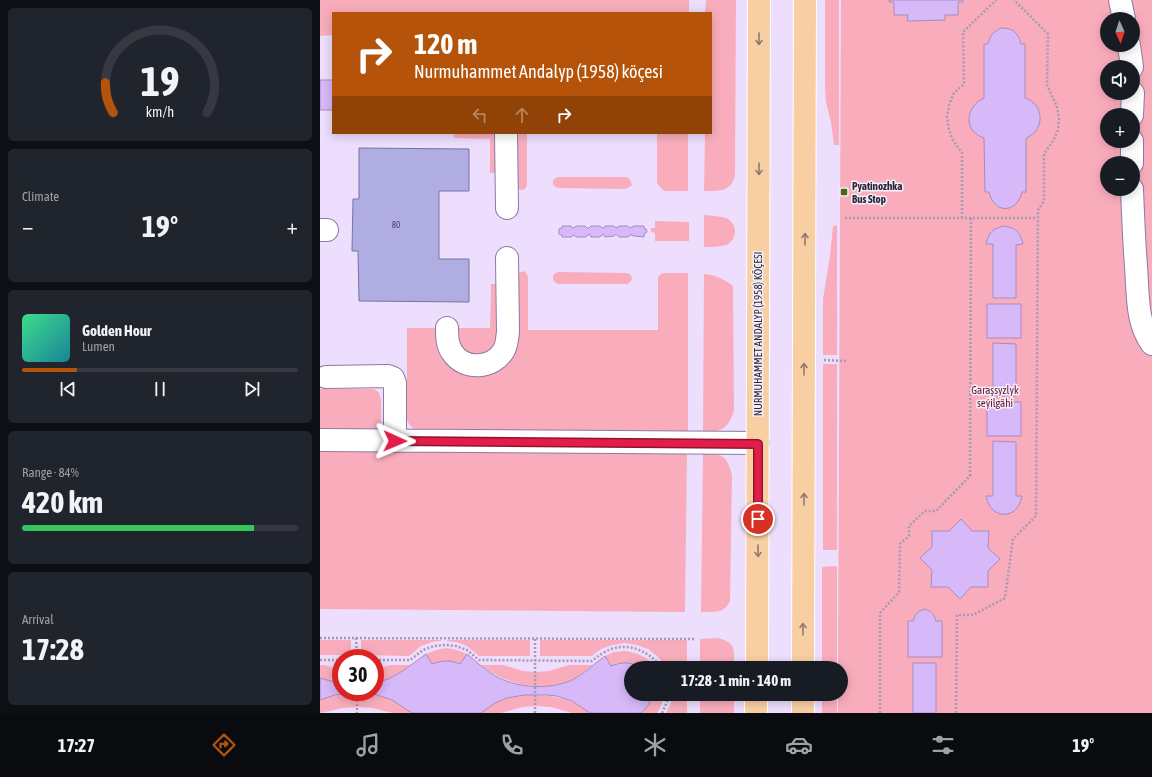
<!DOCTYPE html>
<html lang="en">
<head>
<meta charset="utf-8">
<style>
  :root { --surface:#171b24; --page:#20242c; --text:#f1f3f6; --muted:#9ea1a6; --line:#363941; --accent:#b45309 }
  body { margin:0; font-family:"Asap Condensed",sans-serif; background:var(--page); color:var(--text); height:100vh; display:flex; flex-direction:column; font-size:15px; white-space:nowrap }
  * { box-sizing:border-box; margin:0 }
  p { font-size:13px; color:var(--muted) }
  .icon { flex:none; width:22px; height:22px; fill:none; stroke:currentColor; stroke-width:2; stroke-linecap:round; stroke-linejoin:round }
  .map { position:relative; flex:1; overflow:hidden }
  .details { display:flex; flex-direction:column; gap:8px; padding:8px; background:#0d0f14; width:320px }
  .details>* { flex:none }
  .banner { position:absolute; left:12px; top:12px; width:380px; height:122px; border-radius:0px; box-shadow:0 2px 10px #0003; background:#b45309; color:#fff; overflow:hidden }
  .needle { width:26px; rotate:177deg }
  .fabs { position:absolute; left:780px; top:12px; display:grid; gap:8px }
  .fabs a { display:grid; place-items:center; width:40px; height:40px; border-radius:50%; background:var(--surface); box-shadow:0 2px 10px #0003; font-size:20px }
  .speed { position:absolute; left:12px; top:649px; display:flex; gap:8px; font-size:20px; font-weight:700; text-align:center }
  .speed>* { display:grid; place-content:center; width:52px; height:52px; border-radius:50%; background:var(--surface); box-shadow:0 2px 10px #0003; line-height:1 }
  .speed .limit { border:6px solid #d22; background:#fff; color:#111 }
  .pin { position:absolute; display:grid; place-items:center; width:34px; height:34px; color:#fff; margin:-17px; border:2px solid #fff; border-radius:50%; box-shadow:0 1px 4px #0007 }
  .me { position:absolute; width:44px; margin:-22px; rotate:91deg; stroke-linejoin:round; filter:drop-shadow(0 0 3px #0008) }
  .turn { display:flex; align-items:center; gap:14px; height:84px; padding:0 16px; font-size:18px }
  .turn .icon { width:52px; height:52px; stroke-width:2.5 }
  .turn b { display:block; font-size:28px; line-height:34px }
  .lanes { display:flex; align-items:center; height:38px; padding:0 16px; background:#0003; justify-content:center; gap:20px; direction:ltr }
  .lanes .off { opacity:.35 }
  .big { font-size:30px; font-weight:700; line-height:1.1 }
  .details .card { flex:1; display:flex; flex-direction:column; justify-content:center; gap:6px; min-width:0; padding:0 14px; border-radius:6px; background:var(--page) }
  .details .dial { align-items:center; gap:0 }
  .dial svg { height:104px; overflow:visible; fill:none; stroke:var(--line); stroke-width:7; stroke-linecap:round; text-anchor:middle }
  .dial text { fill:var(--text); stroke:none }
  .song { display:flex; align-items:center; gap:12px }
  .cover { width:48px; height:48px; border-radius:6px; background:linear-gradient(135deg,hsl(150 70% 55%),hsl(190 70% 35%)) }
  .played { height:4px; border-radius:2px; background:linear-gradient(90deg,var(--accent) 20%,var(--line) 20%) }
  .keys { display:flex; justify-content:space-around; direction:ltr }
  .heat { display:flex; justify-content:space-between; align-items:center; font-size:22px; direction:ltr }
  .charge { height:6px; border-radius:3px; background:linear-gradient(90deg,#34c759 84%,var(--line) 0) }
  .trip { position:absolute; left:304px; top:661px; width:224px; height:40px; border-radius:20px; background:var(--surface); box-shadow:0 2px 10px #0003; font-weight:700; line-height:40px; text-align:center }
  .tabs { display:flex; height:64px; justify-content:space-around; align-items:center; background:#090b0e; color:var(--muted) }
  .tabs .icon { width:28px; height:28px }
  .tabs .active { color:var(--accent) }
  .tabs b { font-size:18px; color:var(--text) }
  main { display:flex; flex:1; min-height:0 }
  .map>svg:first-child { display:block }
  .green { fill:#f9adbc; fill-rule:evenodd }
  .water { fill:#d7b8f9; stroke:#a48cbf }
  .building { fill:#afade1; stroke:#7674a3 }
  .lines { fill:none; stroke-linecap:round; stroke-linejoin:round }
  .minor-casing { stroke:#8e78a6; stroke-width:24 }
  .major-casing { stroke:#fff; stroke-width:24 }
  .path { stroke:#a699b3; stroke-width:2.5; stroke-dasharray:2 2; stroke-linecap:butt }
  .minor { stroke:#fff; stroke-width:22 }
  .major { stroke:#f8cfa3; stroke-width:22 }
  .oneway { stroke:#937a6e }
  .route-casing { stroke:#92132f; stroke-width:10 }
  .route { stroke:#e11d48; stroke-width:7 }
  .poi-dot { fill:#4d6617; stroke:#f4f0fa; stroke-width:1.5 }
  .labels { text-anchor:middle; stroke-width:3; stroke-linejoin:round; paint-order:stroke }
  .number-label { font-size:9px; fill:#4e4762 }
  .poi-label { font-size:11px; font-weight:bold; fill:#2e2538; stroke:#f4f0fa; text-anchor:start }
  .street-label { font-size:11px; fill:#2e2538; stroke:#f4f0fa }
  .park-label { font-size:11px; fill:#67132f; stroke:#f4f0fa }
</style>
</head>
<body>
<main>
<section class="details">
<div class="card dial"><svg viewBox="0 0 100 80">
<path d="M14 69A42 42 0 1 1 86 69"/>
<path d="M14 69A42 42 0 0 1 8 46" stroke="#b45309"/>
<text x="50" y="56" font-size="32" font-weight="700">19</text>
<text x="50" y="72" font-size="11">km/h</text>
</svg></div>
<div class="card"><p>Climate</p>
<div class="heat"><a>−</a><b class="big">19°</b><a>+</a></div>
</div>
<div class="card">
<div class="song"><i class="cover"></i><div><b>Golden Hour</b><p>Lumen</p></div></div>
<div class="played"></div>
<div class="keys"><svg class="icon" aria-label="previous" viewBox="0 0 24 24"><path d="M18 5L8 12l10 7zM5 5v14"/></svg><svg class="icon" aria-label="pause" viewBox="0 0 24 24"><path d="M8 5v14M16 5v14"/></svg><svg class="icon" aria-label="next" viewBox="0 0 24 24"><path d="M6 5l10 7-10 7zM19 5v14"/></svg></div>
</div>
<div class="card"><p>Range · 84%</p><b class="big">420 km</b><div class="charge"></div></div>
<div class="card"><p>Arrival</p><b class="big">17:28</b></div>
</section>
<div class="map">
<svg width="832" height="713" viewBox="0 0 832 713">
  <rect width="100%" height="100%" fill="#ecdefc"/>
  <path class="green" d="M0,0H369V13H13V35L0,36Z
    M386,0H416L415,175C412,192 398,191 384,191L385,133H391V13H385Z
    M505,0H519V145H514L511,122L506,102L505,87Z
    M521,0H832V713H518V694H521V668H518ZM787,19H813V45H787ZM787,67H813V93H787ZM787,115H813V141H787ZM787,163H813V189H787Z
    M134,133H180L181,173H170V139L134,138Z
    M196,133H207V185L205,189L202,190L198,189L197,185Z
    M235,133H368V191H344L339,186L337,183V133Z
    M238,177H306C310,178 311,180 312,185L306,189L238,188C231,186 231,179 238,177Z
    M384,215C391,216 400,216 406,218C418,223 418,240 406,245C399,247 391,247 384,247Z
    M335,221L369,222V241H335V233L331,232V228H335Z
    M517,225V355H503V299L510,256L513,226Z
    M204,271L207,274L208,277V330H338V277L342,273H368V432L95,430L89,424L87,420V328H120V335L174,370L198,274L201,272Z
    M239,272L306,273C314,274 313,282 307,284H238C234,282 233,281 233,276L235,273Z
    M384,274C396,275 404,279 413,286V291L414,411C408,429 401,432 383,432Z
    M171,284H181L179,343L161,358L139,350L134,328H170Z
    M503,364H517V550H503Z
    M0,389H54C57,391 59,392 60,396C62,402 61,417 61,423L56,428L54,429H0Z
    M0,451L367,454L365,612L0,609Z
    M383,454C402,454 407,455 412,475L410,600C406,614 392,612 381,612Z
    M517,566V668H502V567Z
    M397,638C417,642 414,651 414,668H380V639Z
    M0,640H31V655H0Z
    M41,640H121V641L112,642L101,646L89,656L41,655Z
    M127,640H210V656H159L147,646L136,642L127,641Z
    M220,640H367V668H347L338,657L328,649L317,645L305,643L292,645L281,649L272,656H220Z
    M126,648L137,650L147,654L141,664C131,660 122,660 112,664L106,654L116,650Z
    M305,651C318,653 328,657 337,668H321L312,664L305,663H297L291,666L285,656L294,652Z
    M0,665H4L21,670V684L0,678Z
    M71,665H91L72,678L55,683V669Z
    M161,665H183L203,671L216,672L229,671L249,665H273C266,670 259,676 252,680C223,693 185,685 161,665Z
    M47,693C66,697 76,701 92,713H73L52,708L38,707L23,708L0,713V700C17,694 28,694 47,693Z
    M332,694H344C343,701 341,707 337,713H321C326,709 331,701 332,694Z
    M352,694H367V713H346L351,703Z
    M380,694H414V713H380Z
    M502,694H517V713H502Z
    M204,695C230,695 249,696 270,713H252L231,707L216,706L202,707L181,713H161C174,702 187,697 204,695Z"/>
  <path class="water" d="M569,0H643V2H638V15H625V20L587,21L588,15H574V2H569Z
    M681,28C693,28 698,32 701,44H705V98C725,104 725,131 706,138V192H702C697,214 674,214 669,192H665L664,138C643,131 645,107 664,98V44H668C670,36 673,32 681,28Z
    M0,80H13V110H0Z
    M242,226H251L253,228H254L256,226H265L267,228H269L271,226H280L282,228H284L285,226H294L296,228L299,226H308L310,228L314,226H324V228L326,229L327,231L326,233L324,234V237L314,236L312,235H310L308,237H299L296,234L294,236L285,237L283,234L280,237H271L269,234L266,237H256L254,235L251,237H242V235L239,234V229L242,228Z
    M684,226C696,228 700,232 703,244L696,245V298H673V244H666C669,232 672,229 684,226Z
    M667,304H701V338H667Z
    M673,343L696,344V396H673Z
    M667,402H701V436H667Z
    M673,441L696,442V496H702C698,520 671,521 666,496H673Z
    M641,519L652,531H669L668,548L680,559L668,571V587H651L640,599L628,587H611L612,570L600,558L612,547V531H629Z
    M605,609C612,612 614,614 616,621H622V657H588V621H593C595,614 598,611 605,609Z
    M106,654L112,664C123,660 130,660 140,664L147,654C157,662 167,672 179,678C200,688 230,690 252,680C264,674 274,664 285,656L291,666C301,662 311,661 321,668H311V694H332C331,702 327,708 321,713H270L252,701L237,696L227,695H204L187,698L175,703L161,713H92L72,700L57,695L47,693L25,694L15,695L0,700V678L21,684V692H55V683C75,679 89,666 106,654Z
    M593,663H616V713H593Z"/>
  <path class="building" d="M39,148L149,149V191H119V259H149V302L39,301L38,251H32L33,199H39Z"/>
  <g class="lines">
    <g class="minor-casing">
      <path id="minor" d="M800,0L804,19
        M809,45L812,67
        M812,115L813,93
        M186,133L187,208
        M812,163V141
        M812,189C813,215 814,241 816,266C818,292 816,323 832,344
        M0,230H7
        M127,328C127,337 127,345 132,352C144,371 173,369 184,350C187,345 187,338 188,332L187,258
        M6,377L68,376L73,378L75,383V441
        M0,440L438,443"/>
    </g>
    <g class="major-casing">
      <path id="major" d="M437,668L439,0
        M483,668L485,0
        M436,713V694
        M483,713V694"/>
    </g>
    <path class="path" d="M525,218H717
      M642,218V153L633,140L629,130L627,117L629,105L634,93L644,84L643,32L676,0
      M504,360L526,361
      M0,638L374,639
      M36,638L37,658
      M0,660H21
      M55,660H90L103,650L114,646L126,645L136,646L147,650L159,660L272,661C276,658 279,655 283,653C305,640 327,649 342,668
      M37,692V713
      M215,713V638
      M342,713L347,702L348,694
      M560,713V613L579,592L580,544L589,536V526L605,511H616L650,476L651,218
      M636,713L637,615H653L685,598L693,539L716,516L718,210L724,201V154L733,141L738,130L739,119L737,107L727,85L728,34L694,0"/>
    <use href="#minor" class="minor"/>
    <use href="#major" class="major"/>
  </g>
  <defs><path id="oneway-shaft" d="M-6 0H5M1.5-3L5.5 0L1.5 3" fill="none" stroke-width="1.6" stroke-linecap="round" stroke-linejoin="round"/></defs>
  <g class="oneway">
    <use href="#oneway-shaft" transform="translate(439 39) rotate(90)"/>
    <use href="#oneway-shaft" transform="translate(439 169) rotate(90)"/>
    <use href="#oneway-shaft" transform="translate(485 239) rotate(-90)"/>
    <use href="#oneway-shaft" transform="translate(484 369) rotate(-90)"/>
    <use href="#oneway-shaft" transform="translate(484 499) rotate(-90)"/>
    <use href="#oneway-shaft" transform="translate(438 551) rotate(90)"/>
    <use href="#oneway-shaft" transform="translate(483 629) rotate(-90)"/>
  </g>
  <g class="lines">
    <g class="route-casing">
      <path id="route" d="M75,441L438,444V519"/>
    </g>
    <use href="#route" class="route"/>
  </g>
  <rect class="poi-dot" x="520" y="188" width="8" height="8" rx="2"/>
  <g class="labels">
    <g class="number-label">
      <text x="76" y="228">80</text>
    </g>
    <g class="poi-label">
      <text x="532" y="190">Pyatinozhka<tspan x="532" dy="13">Bus Stop</tspan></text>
    </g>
    <g class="street-label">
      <text transform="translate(438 334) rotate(-90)" y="4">NURMUHAMMET ANDALYP (1958) KÖÇESI</text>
    </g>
    <g class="park-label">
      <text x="675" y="394">Garaşsyzlyk<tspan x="675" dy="13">seýilgähi</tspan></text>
    </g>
  </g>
</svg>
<div class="fabs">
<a><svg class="needle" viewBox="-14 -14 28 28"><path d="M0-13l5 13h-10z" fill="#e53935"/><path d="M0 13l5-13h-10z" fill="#9ea1a6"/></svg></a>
<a><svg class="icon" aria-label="sound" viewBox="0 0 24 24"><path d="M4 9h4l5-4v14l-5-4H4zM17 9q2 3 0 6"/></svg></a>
<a>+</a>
<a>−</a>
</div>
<div class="speed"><div class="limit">30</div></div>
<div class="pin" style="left:438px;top:519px;background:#d93025"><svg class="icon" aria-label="arrive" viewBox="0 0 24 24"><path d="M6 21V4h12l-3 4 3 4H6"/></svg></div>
<svg class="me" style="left:75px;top:441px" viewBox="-20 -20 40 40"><path d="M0-17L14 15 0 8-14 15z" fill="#e11d48" stroke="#fff" stroke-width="4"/></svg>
<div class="trip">17:28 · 1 min · 140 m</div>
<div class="banner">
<div class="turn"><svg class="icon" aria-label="right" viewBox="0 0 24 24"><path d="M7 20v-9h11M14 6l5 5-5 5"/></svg><div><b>120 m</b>Nurmuhammet Andalyp (1958) köçesi</div></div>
<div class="lanes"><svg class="icon off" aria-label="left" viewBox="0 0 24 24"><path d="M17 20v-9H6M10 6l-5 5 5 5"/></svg><svg class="icon off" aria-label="ahead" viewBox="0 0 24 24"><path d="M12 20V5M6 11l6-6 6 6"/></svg><svg class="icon" aria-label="right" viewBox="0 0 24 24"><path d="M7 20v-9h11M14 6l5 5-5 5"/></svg></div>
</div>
</div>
</main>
<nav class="tabs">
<b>17:27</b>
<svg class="icon active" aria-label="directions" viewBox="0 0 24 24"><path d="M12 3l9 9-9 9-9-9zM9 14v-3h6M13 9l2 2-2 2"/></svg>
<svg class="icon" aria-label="music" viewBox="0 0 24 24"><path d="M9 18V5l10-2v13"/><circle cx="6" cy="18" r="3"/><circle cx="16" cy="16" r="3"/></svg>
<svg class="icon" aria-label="phone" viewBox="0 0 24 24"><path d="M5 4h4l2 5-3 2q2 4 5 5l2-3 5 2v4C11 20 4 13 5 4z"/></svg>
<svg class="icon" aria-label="climate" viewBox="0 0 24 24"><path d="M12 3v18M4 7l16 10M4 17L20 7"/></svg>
<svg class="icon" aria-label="car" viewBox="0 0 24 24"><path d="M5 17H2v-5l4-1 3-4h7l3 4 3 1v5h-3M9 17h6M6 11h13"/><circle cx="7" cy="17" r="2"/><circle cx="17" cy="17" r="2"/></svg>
<svg class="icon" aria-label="filters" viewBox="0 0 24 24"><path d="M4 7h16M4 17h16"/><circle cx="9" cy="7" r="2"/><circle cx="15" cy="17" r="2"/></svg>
<b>19°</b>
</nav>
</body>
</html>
